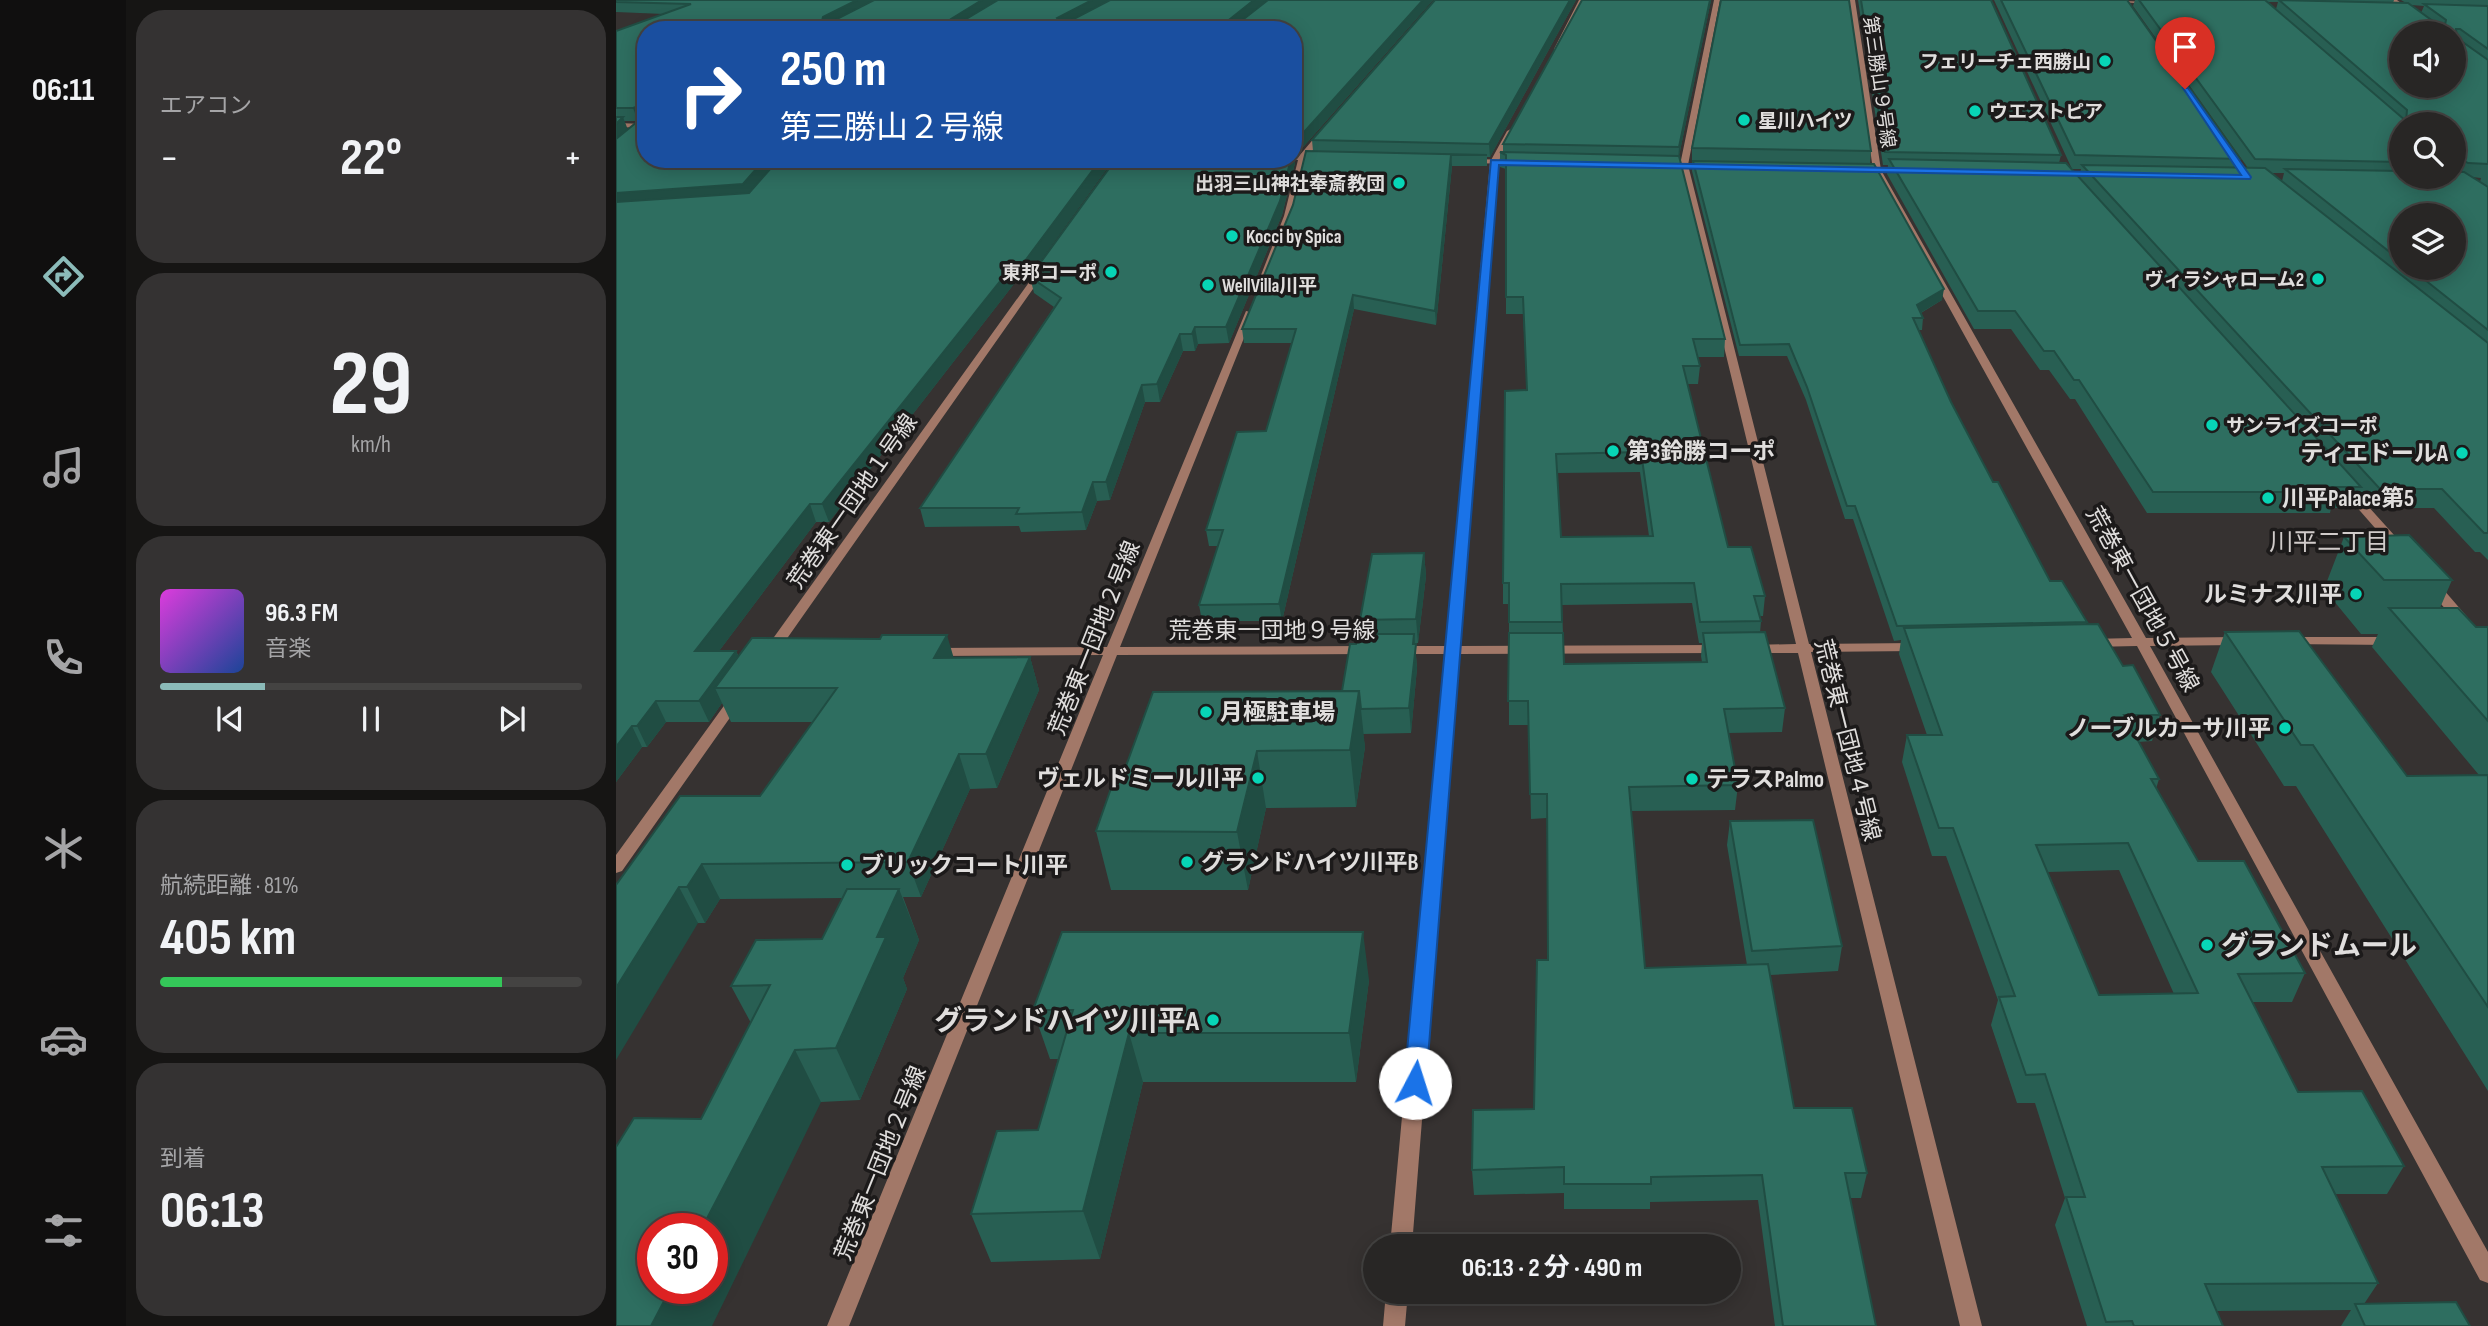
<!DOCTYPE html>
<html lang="ja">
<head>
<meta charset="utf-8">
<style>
  :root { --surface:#282625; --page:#343232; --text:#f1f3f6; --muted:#a5a5a7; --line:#444342; --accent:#8bbbb9 }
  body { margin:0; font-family:"Sofia Sans Condensed","Noto Sans JP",sans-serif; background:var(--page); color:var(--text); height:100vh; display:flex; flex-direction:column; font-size:26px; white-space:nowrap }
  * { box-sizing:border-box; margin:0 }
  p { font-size:23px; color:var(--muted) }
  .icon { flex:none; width:38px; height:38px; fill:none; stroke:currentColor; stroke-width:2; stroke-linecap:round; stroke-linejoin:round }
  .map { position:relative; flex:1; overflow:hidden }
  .details { display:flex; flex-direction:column; gap:10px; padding:10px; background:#161514; width:490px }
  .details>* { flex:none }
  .top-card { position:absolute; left:21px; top:21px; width:665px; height:147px; border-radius:28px; box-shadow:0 4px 18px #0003,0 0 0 2px var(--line); background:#1a4fa0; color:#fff; overflow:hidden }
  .buttons { position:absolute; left:1773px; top:21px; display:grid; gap:14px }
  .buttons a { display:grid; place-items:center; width:77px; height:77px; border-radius:50%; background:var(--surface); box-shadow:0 4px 18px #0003,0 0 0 2px var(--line); font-size:35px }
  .speed { position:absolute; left:21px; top:1213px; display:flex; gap:14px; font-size:35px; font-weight:700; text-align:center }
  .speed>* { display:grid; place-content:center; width:91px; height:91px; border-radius:50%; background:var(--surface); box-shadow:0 4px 18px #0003,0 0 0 2px var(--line); line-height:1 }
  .speed .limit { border:10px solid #d22; background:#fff; color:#111 }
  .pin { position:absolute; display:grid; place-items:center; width:60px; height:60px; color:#fff; margin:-72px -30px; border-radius:50% 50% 50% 0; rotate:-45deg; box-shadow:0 0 7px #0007 }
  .pin .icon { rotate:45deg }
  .me { position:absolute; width:77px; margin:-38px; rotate:5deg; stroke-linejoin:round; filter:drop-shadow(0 0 5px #0008) }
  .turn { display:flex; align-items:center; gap:24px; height:147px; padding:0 28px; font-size:32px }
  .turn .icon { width:91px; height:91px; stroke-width:2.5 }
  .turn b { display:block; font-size:49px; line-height:60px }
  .big { font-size:52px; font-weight:700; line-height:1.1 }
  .details .widget { flex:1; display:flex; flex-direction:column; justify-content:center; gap:10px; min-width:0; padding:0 24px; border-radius:28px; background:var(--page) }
  .details .dial { align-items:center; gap:0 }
  .dial b { font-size:91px; line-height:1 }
  .song { display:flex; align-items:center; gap:21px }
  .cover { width:84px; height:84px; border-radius:10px; background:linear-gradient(135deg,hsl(300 70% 55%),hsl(220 70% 35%)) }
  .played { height:7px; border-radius:4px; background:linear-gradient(90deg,var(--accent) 25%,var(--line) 25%) }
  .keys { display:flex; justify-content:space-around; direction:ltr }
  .heat { display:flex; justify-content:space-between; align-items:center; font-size:38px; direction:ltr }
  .charge { height:10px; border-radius:5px; background:linear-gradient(90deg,#34c759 81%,var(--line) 0) }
  .trip { position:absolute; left:747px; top:1234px; width:378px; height:70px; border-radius:35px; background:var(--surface); box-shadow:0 4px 18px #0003,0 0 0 2px var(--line); font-weight:700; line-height:70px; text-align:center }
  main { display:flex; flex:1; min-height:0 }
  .menu { display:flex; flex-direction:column; width:126px; justify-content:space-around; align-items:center; background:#100f0f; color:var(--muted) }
  .menu .icon { width:49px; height:49px }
  .menu .selected { color:var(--accent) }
  .menu b { font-size:32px; color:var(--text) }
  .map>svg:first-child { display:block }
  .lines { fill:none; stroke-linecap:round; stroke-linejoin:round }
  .minor { fill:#a27868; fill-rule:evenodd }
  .tertiary { fill:#a27868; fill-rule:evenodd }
  .wall { fill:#285f53; fill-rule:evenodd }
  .shaded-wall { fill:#204d43 }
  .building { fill:#2e6e60; stroke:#204d43; stroke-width:2; fill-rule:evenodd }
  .route { fill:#1a73e8; stroke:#114b97; stroke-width:2 }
  .poi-dot { fill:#07d5b6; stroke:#1c1a1a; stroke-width:2.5 }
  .labels { text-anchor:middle; stroke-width:7; stroke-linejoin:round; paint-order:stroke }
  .far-poi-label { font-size:19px; font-weight:bold; fill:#e0dedd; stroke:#1c1a1a; text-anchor:start }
  .far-street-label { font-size:19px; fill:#e0dedd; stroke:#1c1a1a }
  .poi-label { font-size:23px; font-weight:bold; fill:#e0dedd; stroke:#1c1a1a; text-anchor:start }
  .street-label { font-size:23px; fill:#e0dedd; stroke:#1c1a1a }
  .neighbourhood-label { font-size:24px; fill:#d0cbca; stroke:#1c1a1a }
  .near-poi-label { font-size:28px; font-weight:bold; fill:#e0dedd; stroke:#1c1a1a; text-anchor:start }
</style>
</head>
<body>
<main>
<nav class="menu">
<b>06:11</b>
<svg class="icon selected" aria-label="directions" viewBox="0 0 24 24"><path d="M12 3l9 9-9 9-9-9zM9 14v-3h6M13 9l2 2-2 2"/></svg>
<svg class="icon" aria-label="music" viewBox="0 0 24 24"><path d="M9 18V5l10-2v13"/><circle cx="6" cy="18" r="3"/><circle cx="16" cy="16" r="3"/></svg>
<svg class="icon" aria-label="phone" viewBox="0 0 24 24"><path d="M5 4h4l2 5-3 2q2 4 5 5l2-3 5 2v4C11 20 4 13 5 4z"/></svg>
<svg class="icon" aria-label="climate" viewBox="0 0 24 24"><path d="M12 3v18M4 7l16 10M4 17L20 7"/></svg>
<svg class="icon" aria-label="car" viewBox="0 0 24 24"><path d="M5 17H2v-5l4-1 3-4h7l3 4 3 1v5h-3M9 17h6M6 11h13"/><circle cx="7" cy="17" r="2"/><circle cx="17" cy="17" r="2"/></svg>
<svg class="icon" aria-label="filters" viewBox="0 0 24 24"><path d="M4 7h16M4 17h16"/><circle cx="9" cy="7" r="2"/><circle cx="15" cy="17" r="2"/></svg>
</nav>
<section class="details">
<div class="widget"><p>エアコン</p>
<div class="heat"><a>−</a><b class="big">22°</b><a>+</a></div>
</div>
<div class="widget dial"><b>29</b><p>km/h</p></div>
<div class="widget">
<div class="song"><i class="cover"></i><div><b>96.3 FM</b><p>音楽</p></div></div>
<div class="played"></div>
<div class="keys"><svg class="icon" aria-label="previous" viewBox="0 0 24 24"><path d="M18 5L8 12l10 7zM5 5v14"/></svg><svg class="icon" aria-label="pause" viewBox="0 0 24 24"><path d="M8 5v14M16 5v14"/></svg><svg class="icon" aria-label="next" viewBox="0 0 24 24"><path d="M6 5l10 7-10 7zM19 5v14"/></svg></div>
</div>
<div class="widget"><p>航続距離 · 81%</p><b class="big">405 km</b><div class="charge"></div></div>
<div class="widget"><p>到着</p><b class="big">06:13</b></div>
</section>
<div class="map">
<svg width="1872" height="1326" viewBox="0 0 1872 1326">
  <rect width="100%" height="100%" fill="#363231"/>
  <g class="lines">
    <path class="minor" d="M963,0H969L943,48L938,49Z
      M1098,0H1104L1072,165L1193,644L1300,643L1307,647L1300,651L1195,652L1366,1326H1344L1182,653H1135L1128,649L1135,645L1180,644L1064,165Z
      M1233,0H1239L1265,170L1530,638L1622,637L1629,641L1622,645L1534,646L1872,1252V1283L1864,1280L1521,646L1475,647L1468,643L1475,639L1516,638L1257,170Z
      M1774,0H1781L1825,33H1819Z
      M0,123L30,124V128L0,127Z
      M895,129L899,131L882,162L843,646L1104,645L1111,649L1104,653L843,654L796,1246H774L829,654H782L775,650L782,646H830L874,162L891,131Z
      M677,156L690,158L676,216L653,275L649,278L645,275L668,216L682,160H674L677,159Z
      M424,267L431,269L158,657H148L146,654L148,651Z
      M630,311L638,313L504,647L751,646L758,650L751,654L501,655L233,1326H211L487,655L320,656L313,652L320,648L491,647Z
      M1728,482L1732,484L1788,546L1790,549L1788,552H1780L1724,488V484Z
      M1816,581L1821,582L1872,641V653L1867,652L1811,588L1810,585L1811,582Z
      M1671,637H1776L1783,641L1776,645L1666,644L1664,641Z
      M120,695L127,699L125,702L6,871L0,873V855L115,696Z
      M770,1292H792L789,1326H767Z"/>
    <path class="tertiary" d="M1473,0L1538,2L1535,4Z
      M706,129L713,131L692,156H710V160H683V156Z
      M853,159L903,160L907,162L903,164L850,163L849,161Z
      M1046,163L1095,164L1099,166L1095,168L1049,167L1045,165Z
      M1238,167L1287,168L1291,170L1287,172L1241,171H1238Z"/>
  </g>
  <path class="wall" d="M0,0H817L681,154H678L679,163L666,215L613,343L582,344L579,351H567L544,402H529L494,500L481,501L470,530L405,532L403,526L309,527L304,508L438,307L418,293L414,277L677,159V30L30,159H498L407,285L401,280L213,522H200L103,651H120L123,657L338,658L414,657L423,690L381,788L354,789L305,897H287L303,940L287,978L291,989L244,1100L205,1102L85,1119L135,1023L115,986L206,939L227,898L104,899L89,923H82L0,885L144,796L197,722H115L106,703L93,722H50L31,747H26L0,782V31L48,14L0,12ZM8,121H22L11,130Z
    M960,0L874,157H871V166H836L820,325L738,309L666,621H586L583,605L602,546H593L590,530L650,431L676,343H628L626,329L677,205L697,151L696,140Z
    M966,0H1095L1063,156L1109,339L1108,357H1081L1084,366L1082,384H1071L1112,547L1149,596L1147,616H1144L1145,621L1144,633L1169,708L1166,732L1112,733L1122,785L1119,810L1015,811L1029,968L1131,965L1111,845L1114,821L1226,946L1222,971L1154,975L1178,1108L1251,1173L1245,1198H1234L1260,1326H1159L1142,1200L1034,1202V1209H948V1193L858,1195L856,1170L918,1109L932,960L931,818L915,819L913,725H893V604H887V583L911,390L907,314H890V169L884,167V152H887V144ZM1024,472L1033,536L945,537L941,473ZM1076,603L1083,643H1086L1085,656L1086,662L948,664L946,605Z
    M1242,0H1375L1445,155L1443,163L1463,178L1465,169H1456L1378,0H1511L1624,159L1621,168H1632L1517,6L1519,0H1778L1777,3H1790L1785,0H1872V560L1864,552H1859L1818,508H1756L1743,492L1737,508H1715L1714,513H1531L1459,399H1454L1433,370H1424L1395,329H1358L1271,174L1272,165H1267ZM1651,2H1662L1660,9ZM1795,5L1808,6L1805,13ZM1785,124H1838V171L1785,177ZM1656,173H1668L1666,181ZM1856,177L1865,178L1864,182ZM1785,215L1838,268H1785Z
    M1076,148L1255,151L1254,164L1326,300L1305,313L1307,318L1306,330H1302L1335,402L1377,482L1434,581L1471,622L1470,624L1507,666L1544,715L1536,741L1522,742L1543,779L1540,789L1582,861L1689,973L1676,1002H1636L1682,1092L1788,1166L1771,1194H1719L1762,1283L1748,1304L1854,1326H1725L1735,1310L1600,1311L1607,1326H1471L1439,1225L1449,1198L1419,1103H1401L1375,1025L1382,1000L1330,856H1316L1286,762L1291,735H1311L1283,654L1285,640L1278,641L1237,519H1229L1190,400L1171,356H1123L1076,171ZM1503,870L1558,994L1483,995L1432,872Z
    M1728,537L1836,580L1824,608L1860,627H1872V1091L1680,786H1668L1595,672L1609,632L1791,776L1863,775L1756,647L1762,634H1745L1708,589Z
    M808,553L810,576L802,643H799L801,668L795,733L747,734L749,747L740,807L650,808L632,890H495L480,831L506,777L726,691L740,644L746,634L744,620Z
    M753,980L740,1082H527L484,1259L375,1262L355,1214L422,1130L442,1059H434L417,1010Z"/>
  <path class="shaded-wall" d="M241,0H265L210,28L206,21L207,17Z
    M366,0H385L337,30L335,19Z
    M476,0H498L443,29L441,18Z
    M638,0H653L615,30L614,19Z
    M807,0H817L681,154L680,141Z
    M954,0H960L874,157L873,144Z
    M1094,0H1095L1062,161L1063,147Z
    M26,105L30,115L22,121L17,108Z
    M7,117L12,130L0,142V124Z
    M677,150L679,163L666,215L613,343L610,327L675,159H677Z
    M835,155L836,166L820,325L819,311Z
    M1843,158L1838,171V164Z
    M149,159H166L132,198L0,207V193Z
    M485,159H498L407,285L403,269Z
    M397,265L401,280L213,522L206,504Z
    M1328,289L1326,300L1299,316L1301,305Z
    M737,295L738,309L666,621L663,604Z
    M579,327L582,344L579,351L576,334Z
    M564,334L567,351L544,402L541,384Z
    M526,385L529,402L494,500L490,482Z
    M477,482L481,501L470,530L466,512Z
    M194,504L200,522L88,671L79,651Z
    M808,553L810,576L802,643L800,619Z
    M798,634L801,668L795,733L793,708Z
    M331,635L341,669L318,658Z
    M120,651L129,671L99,688L106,703L93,722L83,701Z
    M414,657L423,690L381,788L370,754Z
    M743,691L749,747L740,807L734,750Z
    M40,701L50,722L31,747L21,726Z
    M16,726L26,747L0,782V747Z
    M641,751L650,808L632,890L621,832Z
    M343,754L354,789L305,897L292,862Z
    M86,864L104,899L89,923L71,887Z
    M63,887L82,923L0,1060V988Z
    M283,889L303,940L287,978L291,989L244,1100L220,1048L261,937Z
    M747,932L753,980L740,1082L733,1033Z
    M513,1033L527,1082L484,1259L467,1211Z
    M179,1050L205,1102L96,1326H35L55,1288H96V1228H86Z"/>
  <path class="building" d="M0,0H241L207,17L206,21H217L258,0H366L335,19L337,22H345L382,0H476L441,18L444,22H452L494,0H638L614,19L624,22L652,0H807L680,141H677V30H30V159H149L127,184L0,193V139L27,117L26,105L17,108H0V31L75,4L0,2Z
    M819,0H954L873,144L696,140Z
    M966,0H1094L1063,147L887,144Z
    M1105,0H1233L1255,151L1076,148Z
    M1245,0H1375L1445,155L1269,152Z
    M1385,0H1511L1624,159L1459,155Z
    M1523,0H1649L1790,121L1791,110L1663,0L1792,3L1821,24L1829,25L1830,20L1808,4L1872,6V49L1844,29H1840L1841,38L1872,60V164L1852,163L1843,158L1838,163V124H1785V162L1639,159ZM1785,33H1838V86H1785Z
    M0,117H7L0,124Z
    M690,151L871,155H835L819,311L737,295L663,604L583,605L607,530H590L621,432L650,431L680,329H626L677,205Z
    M884,152L1063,156L1109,339H1077L1084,366H1067L1112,547H1135L1149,596H1138L1145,621L1084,622L1078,583L945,584L946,622H893V583H887L889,391L911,390L907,297H890V155ZM1025,452L1037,536L945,537L940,454Z
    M163,159H485L403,269L397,265L206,504H194L79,651H120L83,701H40L21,726H16L0,747V202L133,193Z
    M500,159H675L664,201L610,327H579L576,334H564L541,384L526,385L490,482H477L466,512L400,514L403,508H304L445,298L414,277Z
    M1273,159L1450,163L1745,487H1717L1721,492H1537L1463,380H1458L1438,351H1428L1399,311H1362Z
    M1077,161L1258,164L1328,289L1301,305L1307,318H1297L1335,402L1377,482H1382L1434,581H1446L1471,622L1281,626L1239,506H1231L1191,387L1173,344L1124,345Z
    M1466,165L1649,168L1872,343V533H1868L1826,489H1764Z
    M1669,169L1785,171V177H1838V172H1848L1872,187V330L1794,268H1838V215H1785V261Z
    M1793,535L1836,580H1768L1728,537Z
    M808,553L800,619L744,620L756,554Z
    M1773,608H1842L1860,627H1872V721Z
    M1482,624L1507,666L1517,665L1544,715H1508L1543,779H1535L1582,861H1628L1689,973L1622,974L1682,1092L1746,1091L1788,1166L1706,1167L1762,1283L1589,1284L1607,1326H1518L1516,1321L1490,1322L1450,1197H1469L1429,1074L1410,1075L1383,997L1399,996L1337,828H1323L1291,735H1326L1288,628ZM1512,843L1582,993L1483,995L1420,845Z
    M1683,631L1791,776L1872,775V1007L1697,745H1685L1609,632Z
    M1149,632L1169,708L1108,709L1122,785L1013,787L1029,968L1152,964L1178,1108H1236L1251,1173H1229L1260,1326H1167L1146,1175L1035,1177V1184H948V1167L856,1170L857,1110L918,1109L921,960H932L931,794H914L912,701H892L893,633H947L948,664L1091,662L1087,633Z
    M742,634H798L797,644H800L793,708L745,709L743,691H726L734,644H740Z
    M266,635H331L318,658L414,657L370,754H343L292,862L86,864L71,887H63L0,988V885L64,796H144L221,688H99L136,638L264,639Z
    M743,691L734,750L641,751L621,832L480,831L499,777H506L537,692Z
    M1197,820L1226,946L1136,951L1114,821Z
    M231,889H283L261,937H270L220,1048L179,1050L86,1228H37V1288H55L35,1326H0V1147L18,1118L85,1119L154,985L115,986L140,940L206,939Z
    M446,932H747L733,1033H513L467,1211L355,1214L381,1131L422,1130L457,1010H417Z
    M1840,1302L1854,1326H1749L1739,1304Z"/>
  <path class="route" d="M1567,88H1572L1635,177L1634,179L883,165L810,1083L807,1090L799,1093L791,1090L788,1083L875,160L1625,175Z"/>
  <g class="poi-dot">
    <circle cx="1489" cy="61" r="7"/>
    <circle cx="1359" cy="111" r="7"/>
    <circle cx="1128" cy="120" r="7"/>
    <circle cx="783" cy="183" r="7"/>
    <circle cx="616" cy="236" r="7"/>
    <circle cx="495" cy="272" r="7"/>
    <circle cx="1702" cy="279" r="7"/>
    <circle cx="592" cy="285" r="7"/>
    <circle cx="1596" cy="425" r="7"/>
    <circle cx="997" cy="451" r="7"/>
    <circle cx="1846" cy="453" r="7"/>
    <circle cx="1652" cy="498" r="7"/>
    <circle cx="1740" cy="594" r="7"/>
    <circle cx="590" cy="712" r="7"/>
    <circle cx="1669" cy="728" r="7"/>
    <circle cx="642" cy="778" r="7"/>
    <circle cx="1076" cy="779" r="7"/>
    <circle cx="571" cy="862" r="7"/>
    <circle cx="231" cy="865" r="7"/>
    <circle cx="1591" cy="945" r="7"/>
    <circle cx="597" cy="1020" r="7"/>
  </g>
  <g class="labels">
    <g class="far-poi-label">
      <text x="1475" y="68" text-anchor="end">フェリーチェ西勝山</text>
      <text x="1373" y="118">ウエストピア</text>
      <text x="1142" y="127">星川ハイツ</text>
      <text x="769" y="190" text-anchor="end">出羽三山神社奉斎教団</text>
      <text x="630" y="243">Kocci by Spica</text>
      <text x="481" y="279" text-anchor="end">東邦コーポ</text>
      <text x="1688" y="286" text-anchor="end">ヴィラシャローム2</text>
      <text x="606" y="292">WellVilla川平</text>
      <text x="1610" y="432">サンライズコーポ</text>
    </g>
    <g class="far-street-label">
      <text transform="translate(1264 82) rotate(82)" y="7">第三勝山９号線</text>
    </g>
    <g class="poi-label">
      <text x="1011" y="459">第3鈴勝コーポ</text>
      <text x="1832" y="461" text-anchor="end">ティエドールA</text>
      <text x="1666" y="506">川平Palace第5</text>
      <text x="1726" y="602" text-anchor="end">ルミナス川平</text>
      <text x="604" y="720">月極駐車場</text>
      <text x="1655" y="736" text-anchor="end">ノーブルカーサ川平</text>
      <text x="628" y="786" text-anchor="end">ヴェルドミール川平</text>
      <text x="1090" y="787">テラスPalmo</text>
      <text x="585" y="870">グランドハイツ川平B</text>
      <text x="245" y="873">ブリックコート川平</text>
    </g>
    <g class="street-label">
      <text transform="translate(236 501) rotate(-55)" y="8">荒巻東一団地１号線</text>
      <text transform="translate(1527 599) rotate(61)" y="8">荒巻東一団地５号線</text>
      <text x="656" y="638">荒巻東一団地９号線</text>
      <text transform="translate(478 638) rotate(-68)" y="8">荒巻東一団地２号線</text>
      <text transform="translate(1232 740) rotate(76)" y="8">荒巻東一団地４号線</text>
      <text transform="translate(264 1163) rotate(-68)" y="8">荒巻東一団地２号線</text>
    </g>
    <g class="neighbourhood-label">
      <text x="1713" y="550">川平二丁目</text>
    </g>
    <g class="near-poi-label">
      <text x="1605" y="955">グランドムール</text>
      <text x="583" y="1030" text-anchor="end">グランドハイツ川平A</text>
    </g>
  </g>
</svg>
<div class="buttons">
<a><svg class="icon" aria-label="sound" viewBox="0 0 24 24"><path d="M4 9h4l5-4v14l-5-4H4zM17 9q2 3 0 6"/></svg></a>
<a><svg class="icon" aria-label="search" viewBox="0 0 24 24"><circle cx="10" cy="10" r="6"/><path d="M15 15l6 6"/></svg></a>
<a><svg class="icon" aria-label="layers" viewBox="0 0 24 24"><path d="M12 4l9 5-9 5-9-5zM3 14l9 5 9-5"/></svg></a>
</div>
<div class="speed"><div class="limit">30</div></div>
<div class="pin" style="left:1569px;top:89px;background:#d93025"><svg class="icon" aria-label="arrive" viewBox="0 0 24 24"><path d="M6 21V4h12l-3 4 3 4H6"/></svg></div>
<svg class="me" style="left:799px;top:1083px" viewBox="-20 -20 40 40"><circle r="19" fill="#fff"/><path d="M0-13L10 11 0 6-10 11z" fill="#1a73e8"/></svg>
<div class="trip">06:13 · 2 分 · 490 m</div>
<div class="top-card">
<div class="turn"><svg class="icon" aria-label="right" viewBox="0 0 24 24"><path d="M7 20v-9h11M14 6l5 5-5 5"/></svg><div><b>250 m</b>第三勝山２号線</div></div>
</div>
</div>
</main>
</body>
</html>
